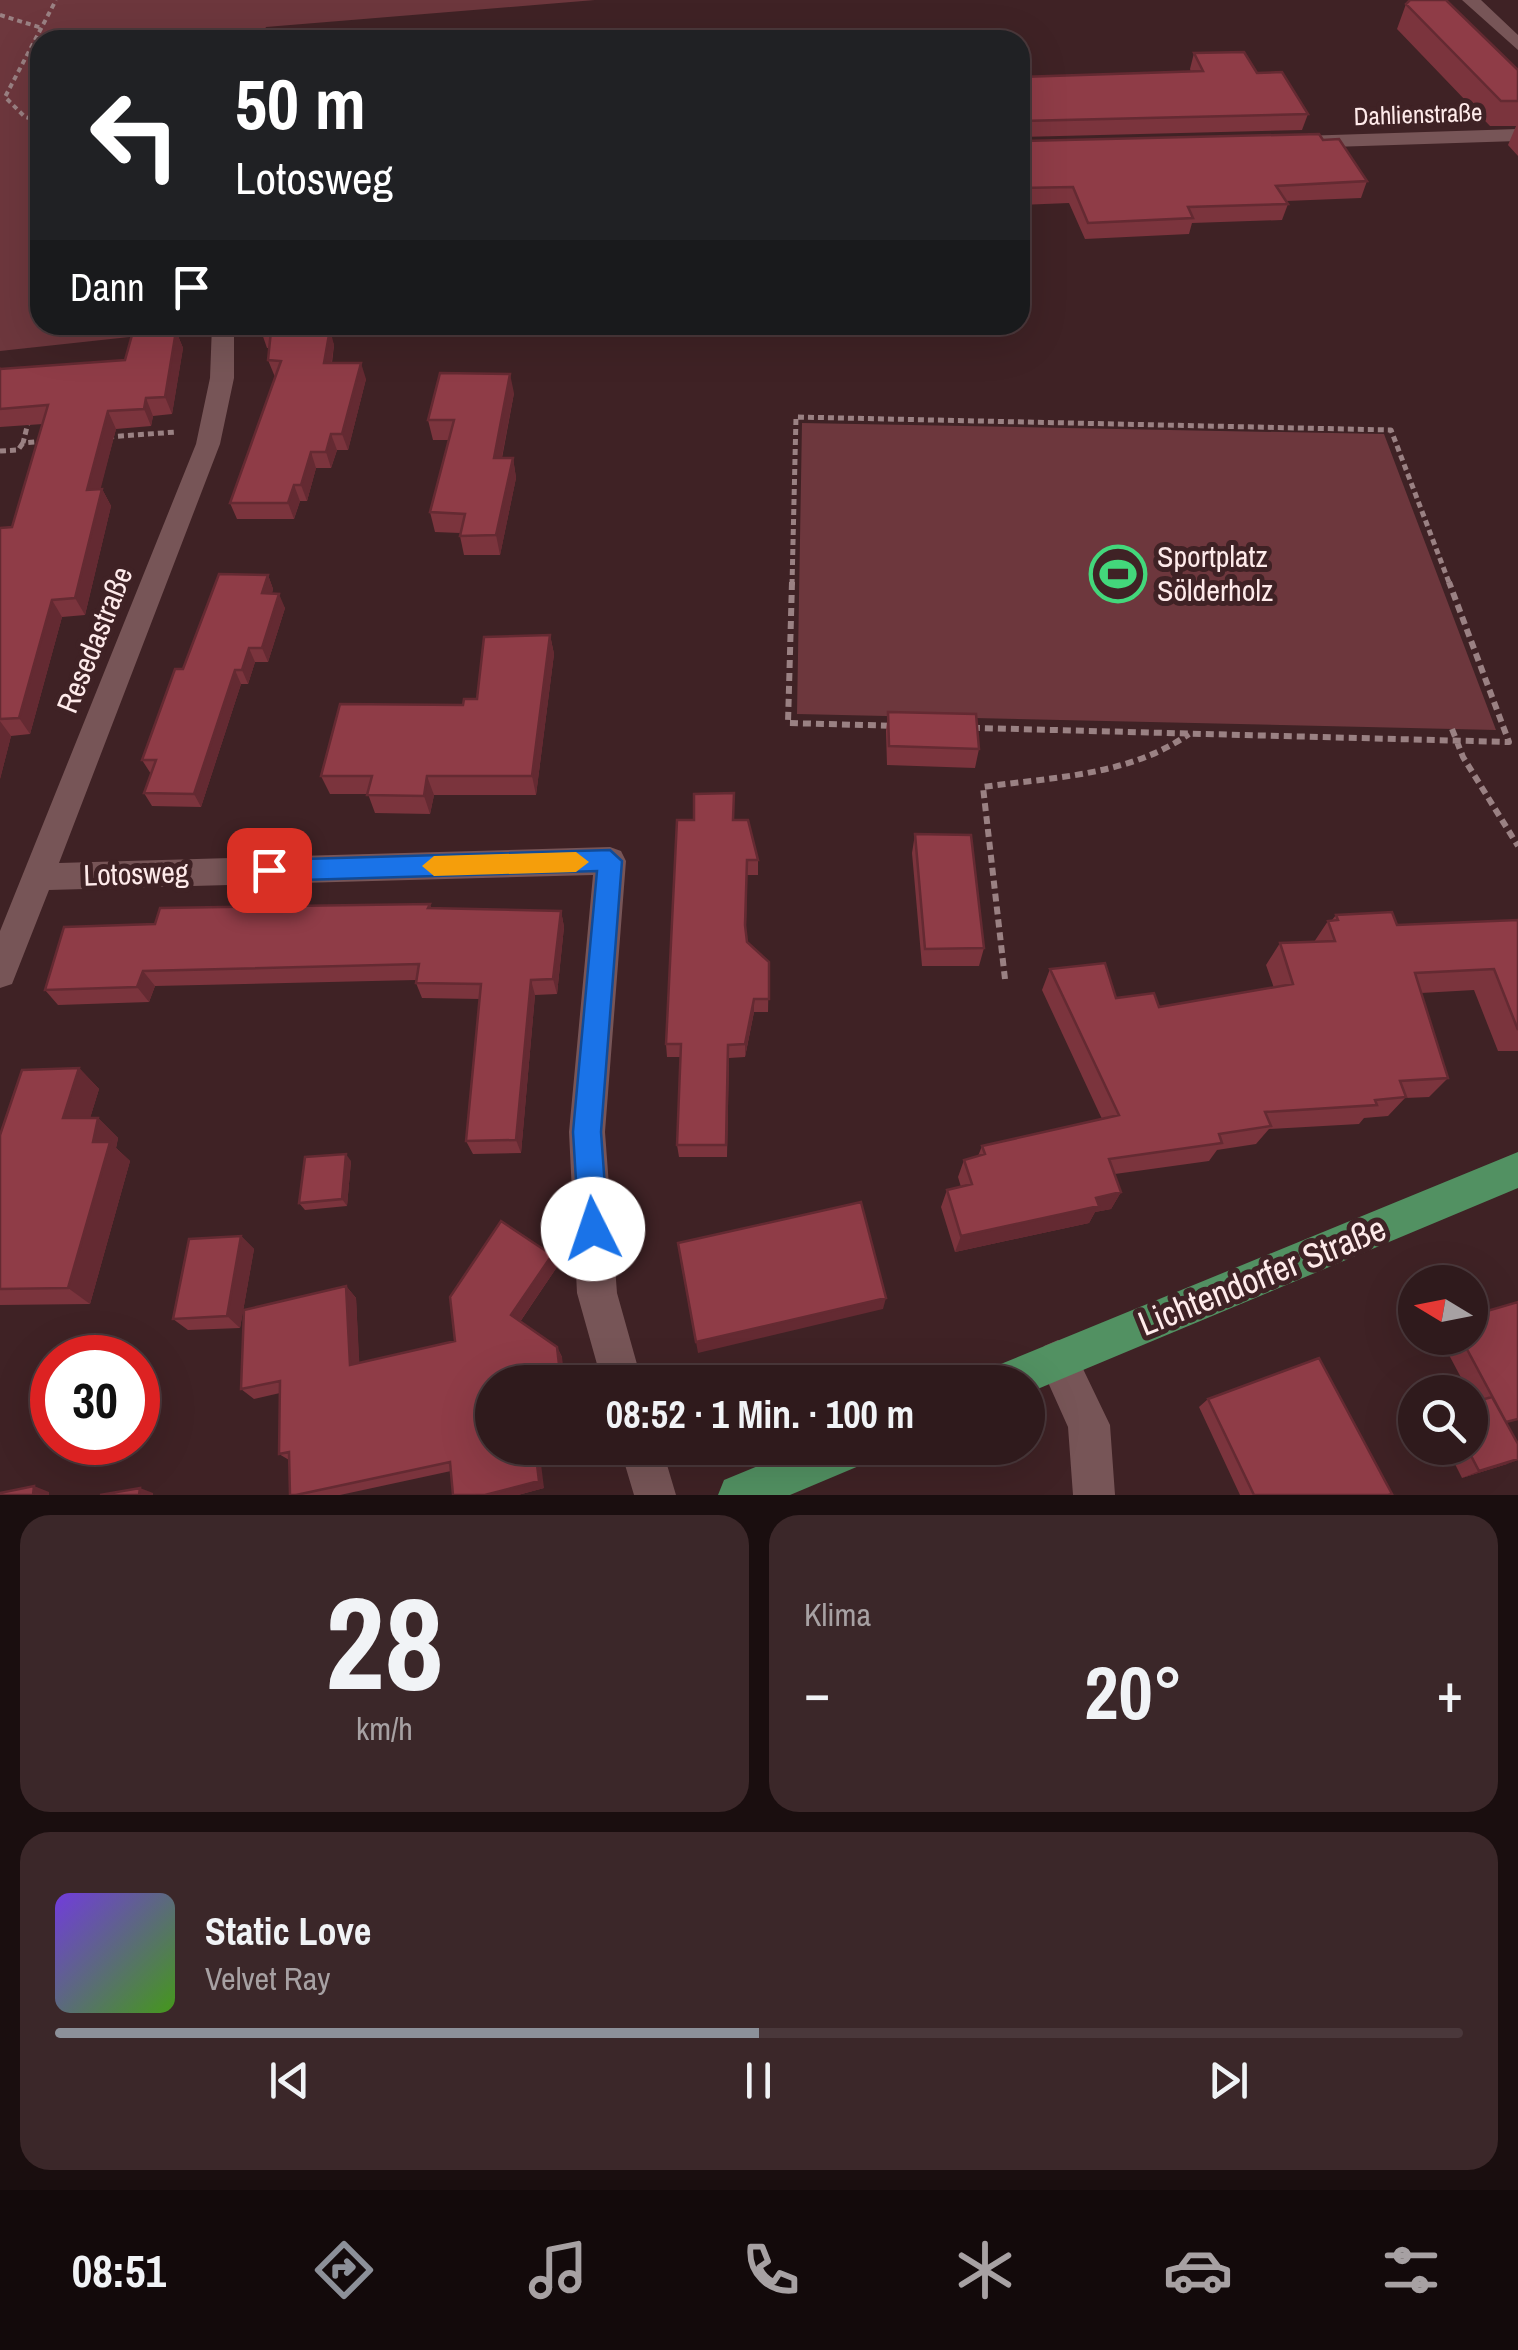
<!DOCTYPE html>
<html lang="de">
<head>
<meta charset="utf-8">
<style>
  :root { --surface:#2f1a1c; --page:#3b2729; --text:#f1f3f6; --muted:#a7a1a3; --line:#4a383b; --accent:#8c9099 }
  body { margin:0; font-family:"Archivo Narrow",sans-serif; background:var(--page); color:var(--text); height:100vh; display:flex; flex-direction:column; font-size:38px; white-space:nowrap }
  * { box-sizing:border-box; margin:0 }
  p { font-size:32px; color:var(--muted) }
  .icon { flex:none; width:55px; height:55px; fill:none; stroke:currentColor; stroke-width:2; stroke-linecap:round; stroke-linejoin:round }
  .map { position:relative; height:1495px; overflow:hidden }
  .details { display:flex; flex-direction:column; gap:20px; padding:20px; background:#1a0e0f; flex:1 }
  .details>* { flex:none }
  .banner { position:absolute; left:30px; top:30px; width:1000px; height:305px; border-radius:30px; box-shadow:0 10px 40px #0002,0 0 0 2px var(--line); background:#202124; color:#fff; overflow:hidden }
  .needle { width:65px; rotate:280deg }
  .controls { position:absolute; left:1398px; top:1265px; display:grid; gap:20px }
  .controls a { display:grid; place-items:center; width:90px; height:90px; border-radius:50%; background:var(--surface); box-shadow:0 10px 40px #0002,0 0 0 2px var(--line); font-size:50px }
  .speed { position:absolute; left:30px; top:1335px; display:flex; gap:20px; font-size:50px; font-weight:700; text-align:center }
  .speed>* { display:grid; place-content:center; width:130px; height:130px; border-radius:50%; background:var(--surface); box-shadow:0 10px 40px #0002,0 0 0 2px var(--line); line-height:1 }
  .speed .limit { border:15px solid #d22; background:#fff; color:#111 }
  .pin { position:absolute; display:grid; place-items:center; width:85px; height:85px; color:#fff; margin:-42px; border-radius:20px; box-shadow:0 5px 15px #0006 }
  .me { position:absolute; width:110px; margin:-55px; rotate:356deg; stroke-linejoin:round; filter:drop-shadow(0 0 8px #0008) }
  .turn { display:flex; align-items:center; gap:35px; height:210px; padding:0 40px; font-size:45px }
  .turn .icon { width:130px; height:130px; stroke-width:2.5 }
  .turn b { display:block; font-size:70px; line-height:85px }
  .then { display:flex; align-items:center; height:95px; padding:0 40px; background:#0003; gap:20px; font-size:38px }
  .big { font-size:75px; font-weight:700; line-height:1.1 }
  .details .card { flex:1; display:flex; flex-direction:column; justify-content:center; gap:15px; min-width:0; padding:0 35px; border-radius:30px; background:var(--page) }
  .details .dial { align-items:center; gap:0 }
  .dial b { font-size:130px; line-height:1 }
  .song { display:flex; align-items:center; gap:30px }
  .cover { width:120px; height:120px; border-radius:15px; background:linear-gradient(135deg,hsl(260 70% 55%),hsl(100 70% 35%)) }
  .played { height:10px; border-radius:5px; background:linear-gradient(90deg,var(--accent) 50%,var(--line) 50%) }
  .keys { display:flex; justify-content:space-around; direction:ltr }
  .heat { display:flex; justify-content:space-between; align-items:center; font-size:55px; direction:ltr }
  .details .tiles { flex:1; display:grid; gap:20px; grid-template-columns:1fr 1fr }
  .card:last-child { grid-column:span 2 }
  .trip { position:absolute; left:475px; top:1365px; width:570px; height:100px; border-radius:50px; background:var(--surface); box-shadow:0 10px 40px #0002,0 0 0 2px var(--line); font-weight:700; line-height:100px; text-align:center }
  .dock { display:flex; height:160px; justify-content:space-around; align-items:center; background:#130a0b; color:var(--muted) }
  .dock .icon { width:70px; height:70px }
  .dock .active { color:var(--accent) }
  .dock b { font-size:45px; color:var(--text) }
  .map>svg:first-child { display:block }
  .green { fill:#6d373d }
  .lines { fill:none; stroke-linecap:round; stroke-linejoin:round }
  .path-far2 { stroke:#9a8183; stroke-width:4; stroke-dasharray:5 4; stroke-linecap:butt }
  .path-far1 { stroke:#9a8183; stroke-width:5; stroke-dasharray:6 4; stroke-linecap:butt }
  .path { stroke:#9a8183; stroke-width:6; stroke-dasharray:8 5; stroke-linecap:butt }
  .minor { fill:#775557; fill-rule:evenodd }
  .major { fill:#529162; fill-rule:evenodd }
  .wall { fill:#7b343d }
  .shaded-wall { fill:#642a32 }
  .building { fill:#8f3c47; stroke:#642a32; stroke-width:2.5 }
  .route { fill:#1a73e8; stroke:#114b97; stroke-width:2.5 }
  .slow { fill:#f59e0b }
  .labels { text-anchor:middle; stroke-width:10; stroke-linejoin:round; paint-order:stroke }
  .far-street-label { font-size:25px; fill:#feeaea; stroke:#3f2225 }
  .poi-label { font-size:30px; fill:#feeaea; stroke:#3f2225; text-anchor:start }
  .street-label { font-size:30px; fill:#feeaea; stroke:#3f2225 }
  .near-street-label { font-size:35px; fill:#feeaea; stroke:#3f2225 }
</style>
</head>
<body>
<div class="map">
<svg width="1518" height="1495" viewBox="0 0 1518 1495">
  <rect width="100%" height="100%" fill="#3f2225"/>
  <path class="green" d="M0,0H595L266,27L260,40H40V325H193L194,330L0,351Z
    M802,423L1384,434L1496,730L797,714Z"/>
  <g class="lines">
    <path class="path-far2" d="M0,15L42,28
      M40,121L25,117L5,97L56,0"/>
    <path class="path-far1" d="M29,419L23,443L46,441
      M108,437L176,432
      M0,451L18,450L23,443
      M792,585L796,417L1391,430L1450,585"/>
    <path class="path" d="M792,582L788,723L1509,742L1449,582
      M1452,729L1463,757L1518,846
      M1005,979L983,787C1053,777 1129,776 1189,734"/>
    <path class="minor" d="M1462,0H1481L1518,35V50Z
      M1518,129V141L1301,148L1291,142L1301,136Z
      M212,325H234V378L220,444L59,863L610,847L621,851L626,861L605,1132L617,1293L642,1382H602L577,1293L569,1132L593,875L49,890L12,984L0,988V931L196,444L210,378Z
      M1058,1340L1072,1346L1110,1425L1115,1495H1073L1068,1427L1038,1360L1044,1346Z
      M620,1448H662L676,1495H634Z"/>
    <path class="major" d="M1518,1152V1188L1028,1393V1382H985L991,1368Z
      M802,1448H872L866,1463L790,1495H718L724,1480Z"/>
  </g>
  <path class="wall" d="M1406,4L1518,70V156L1508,145L1516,126H1490L1397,29Z
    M1194,53L1257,73L1308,114L1302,130L1020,137V77L1191,72L1190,69Z
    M1020,138L1023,141L1323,140L1367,181L1361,198L1286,201L1288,204L1282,220L1192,223L1189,234L1085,239L1069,203L1020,205Z
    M259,325H329L328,329L334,345L332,363L366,379L348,450H337L331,468H316L307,501H300L294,519H237L230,503L275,377L268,360L269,348H267Z
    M176,331L183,348L172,414L153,416L151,426L116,429L100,489H102L111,506L85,615L62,617L30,734L11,736L0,779V528L12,527L43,424L0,427V367L1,369L125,360Z
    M514,393L502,458H513L516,478L500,555H464L460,536V533L435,532L430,512L449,440H433L428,420Z
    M268,575L273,589L272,593L285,608L268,662H255L248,684H241L201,807L152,806L144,793L151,774L142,760L183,669Z
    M550,635L554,654L536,795H434L430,814L375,813L368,794H330L321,776L477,699Z
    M888,712L979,749L975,768L887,765L886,731Z
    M734,820L758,860V875H747L746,930L747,942L769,962L768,1012H754L745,1057L729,1058L727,1157H679L677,1145L681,1057H667L666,1044Z
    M915,834L984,948L979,966H922L912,853Z
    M430,904L431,908L561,911L564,927L557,994L535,995L521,1153L473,1154L466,1141L480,999L422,998L416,983V980L155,986L149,1002L58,1005L45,990L155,924Z
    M1336,915L1397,925L1518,920V1051H1498L1474,990L1421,993L1448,1078L1429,1097L1405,1098L1388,1116L1364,1118L1359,1124L1269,1129L1256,1144L1217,1150L1209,1161L1115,1174L1121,1192L1111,1209L1095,1212L1089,1223L955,1252L941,1207L947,1190L961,1187L958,1177L964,1160L978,1156L982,1146L1102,1119L1042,990L1050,969L1116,998L1159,1007L1274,988L1266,965L1280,943L1314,942L1328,921L1332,920Z
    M79,1068L99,1089L90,1118H98L118,1138L116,1148L130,1161L90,1304L0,1305V1135Z
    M351,1161L347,1206L305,1210L299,1203Z
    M241,1236L254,1249L240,1328L188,1330L173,1319Z
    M557,1267L520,1322L557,1347L562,1357L492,1382L544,1488L518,1495H453L451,1471L340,1495H290L289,1460L279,1454L280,1393L254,1399L241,1389L346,1286L356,1298L359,1363L455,1341Z
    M1440,1338H1470L1508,1425L1507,1464L1462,1478L1447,1448H1470L1474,1402Z
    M1208,1399L1389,1495H1240L1199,1407Z"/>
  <path class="shaded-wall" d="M330,329L334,345L329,379L324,363Z
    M176,331L183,348L172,414L165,397Z
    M361,363L366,379L348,450L342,434Z
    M510,374L514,393L498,477L494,458Z
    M146,398L153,416L151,426L144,409Z
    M108,411L116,429L96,507L87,490Z
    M331,434L337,450L331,468L326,452Z
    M311,452L316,468L307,501L301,485Z
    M513,458L516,478L500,555L496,535Z
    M294,485L300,501L294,519L288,503Z
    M102,489L111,506L85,615L75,598Z
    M268,575L273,589L268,607L262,593Z
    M279,594L285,608L268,662L262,648Z
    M52,600L62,617L30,734L19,718Z
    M550,635L554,654L536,795L532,776Z
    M249,648L255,662L248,684L242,670Z
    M235,670L241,684L201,807L194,794Z
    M0,721L11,736L0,779Z
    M427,776L434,795L430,814L424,796Z
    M561,911L564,927L557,994L553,979Z
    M143,971L155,986L149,1002L137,987Z
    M531,980L535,995L521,1153L516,1140Z
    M754,999V1012L745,1057V1044Z
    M79,1068L99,1089L84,1138L63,1118Z
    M98,1118L118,1138L116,1148L130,1161L90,1304L68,1288Z
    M346,1154L351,1161L347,1206L342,1199Z
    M1121,1192L1111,1209L1095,1212L1089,1223L955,1252L961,1236L1096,1198Z
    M241,1236L254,1249L240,1328L227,1316Z
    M552,1255L557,1267L517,1326L511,1315Z
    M346,1286L356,1298L360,1375L350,1365Z
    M886,1298L883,1309L698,1353L696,1342Z
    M557,1347L562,1357L565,1382H561Z
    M535,1448H539L544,1488L518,1495H485Z
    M1518,1460L1507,1464L1462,1478L1479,1471Z
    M34,1486L49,1492V1495H33Z
    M140,1488L153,1493V1495H139Z"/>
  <path class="building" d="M1410,0H1446L1518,70V101H1501L1406,4Z
    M1244,52L1257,73L1282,72L1308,114L1022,121L1020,132V77L1203,71L1194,53Z
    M1319,134L1323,140L1339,139L1367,181L1276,186L1288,204L1188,207L1193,218L1088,223L1073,187L1020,188V138L1023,141Z
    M263,325H320L319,329H330L324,363H361L342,434H331L326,452H311L301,485H294L288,503H230L281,361L268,360L271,331H261Z
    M176,331L165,397L146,398L144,409L108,411L87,490L102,489L75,598L52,600L19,718L0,719V528L12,527L48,405L0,409V369L125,360L132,335Z
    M440,373L510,374L494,458H513L496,535L460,536L465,514L430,512L454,420H428Z
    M219,574L268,575L262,593L279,594L262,648H249L242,670H235L194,794L144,793L156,760H142L175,669H183Z
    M550,635L532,776H427L424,796L367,795L372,776H321L340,704L463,705L464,699H477L484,637Z
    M888,712L976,714L979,749L889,746Z
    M734,793L733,820H748L758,860H747L745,925L747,942L769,962V999H754L745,1044L728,1045L726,1145H677L681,1044H666L677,820H694V794Z
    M915,834L971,835L984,948L925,949Z
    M430,904L428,908L561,911L553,979L531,980L516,1140L466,1141L481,984L416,983L419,964L143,971L137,987L45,990L64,927L155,924L160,908Z
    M1392,912L1397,925L1518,920V1030L1494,969L1415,973L1448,1078L1400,1081L1406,1097L1375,1100L1377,1105L1265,1112L1271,1126L1219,1134L1222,1143L1109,1159L1121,1192L1096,1198L1099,1206L961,1236L947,1190L972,1184L964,1160L985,1154L982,1146L1119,1115L1050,969L1105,963L1116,998L1154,993L1159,1007L1293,984L1280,943L1335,941L1328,921L1338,920L1336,915Z
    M79,1068L63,1118H98L93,1142H110L68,1288L0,1289V1135L22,1070Z
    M346,1154L342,1199L299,1203L305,1157Z
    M861,1202L886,1298L696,1342L678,1243Z
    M501,1221L552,1255L511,1315L557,1347L561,1382H492V1448H535L539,1481L485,1495H453L450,1462L296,1495H290L289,1452L279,1454L280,1381L241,1389L244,1310L346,1286L350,1365L455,1341L450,1297Z
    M241,1236L227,1316L173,1319L189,1239Z
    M1518,1302V1419L1506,1422L1461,1338H1470V1316Z
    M1319,1358L1392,1494L1388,1495H1254L1208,1399Z
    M1492,1397L1518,1444V1459L1479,1471L1467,1448H1470V1403Z
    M34,1486L33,1495H0V1493Z
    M140,1488L139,1495H100Z"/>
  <path class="route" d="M610,850L622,861L601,1132L608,1229L603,1239L593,1243L583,1239L579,1229L573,1132L597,871L269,881L257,870L269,860Z"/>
  <path class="slow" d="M576,852L589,862L576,872L434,876L422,866L434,856Z"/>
  <defs>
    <g id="stadium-ring" transform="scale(2.875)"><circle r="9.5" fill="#3f2225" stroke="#43d77b" stroke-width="1.5"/><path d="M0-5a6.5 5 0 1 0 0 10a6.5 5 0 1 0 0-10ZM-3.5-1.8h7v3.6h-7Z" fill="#43d77b"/></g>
  </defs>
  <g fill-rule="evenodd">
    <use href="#stadium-ring" x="1118" y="574"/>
  </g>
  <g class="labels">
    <g class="far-street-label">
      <text transform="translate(1418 114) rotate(-2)" y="9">Dahlienstraße</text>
    </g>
    <g class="poi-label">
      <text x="1157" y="567">Sportplatz<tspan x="1157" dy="34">Sölderholz</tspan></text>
    </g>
    <g class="street-label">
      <text transform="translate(95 640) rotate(-68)" y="10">Resedastraße</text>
      <text transform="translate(136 874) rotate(-2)" y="10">Lotosweg</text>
    </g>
    <g class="near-street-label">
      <text transform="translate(1262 1276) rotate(-22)" y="12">Lichtendorfer Straße</text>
    </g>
  </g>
</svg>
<div class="controls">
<a><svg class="needle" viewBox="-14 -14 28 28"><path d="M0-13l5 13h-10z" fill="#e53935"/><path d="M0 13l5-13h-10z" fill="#a7a1a3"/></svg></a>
<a><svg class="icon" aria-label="search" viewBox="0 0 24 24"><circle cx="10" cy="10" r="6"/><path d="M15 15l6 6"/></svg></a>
</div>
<div class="speed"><div class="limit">30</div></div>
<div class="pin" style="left:269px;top:870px;background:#d93025"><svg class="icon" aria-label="arrive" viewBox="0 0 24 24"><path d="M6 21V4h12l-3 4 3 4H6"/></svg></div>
<svg class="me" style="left:593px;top:1229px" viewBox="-20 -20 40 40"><circle r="19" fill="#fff"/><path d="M0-13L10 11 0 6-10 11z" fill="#1a73e8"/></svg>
<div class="trip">08:52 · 1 Min. · 100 m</div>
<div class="banner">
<div class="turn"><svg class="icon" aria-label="left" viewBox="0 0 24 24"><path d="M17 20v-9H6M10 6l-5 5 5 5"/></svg><div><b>50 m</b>Lotosweg</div></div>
<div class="then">Dann<svg class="icon" aria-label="arrive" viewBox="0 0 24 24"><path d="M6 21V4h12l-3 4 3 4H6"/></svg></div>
</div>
</div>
<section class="details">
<div class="tiles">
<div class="card dial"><b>28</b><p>km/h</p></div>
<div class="card"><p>Klima</p>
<div class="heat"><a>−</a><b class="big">20°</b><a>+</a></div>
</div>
<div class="card">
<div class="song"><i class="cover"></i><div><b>Static Love</b><p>Velvet Ray</p></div></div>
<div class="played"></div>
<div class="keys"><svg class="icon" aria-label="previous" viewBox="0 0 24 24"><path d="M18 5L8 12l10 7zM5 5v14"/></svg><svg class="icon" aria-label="pause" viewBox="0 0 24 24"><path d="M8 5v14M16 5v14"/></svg><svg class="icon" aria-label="next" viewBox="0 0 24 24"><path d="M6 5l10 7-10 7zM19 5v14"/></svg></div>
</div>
</div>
</section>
<nav class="dock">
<b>08:51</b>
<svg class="icon active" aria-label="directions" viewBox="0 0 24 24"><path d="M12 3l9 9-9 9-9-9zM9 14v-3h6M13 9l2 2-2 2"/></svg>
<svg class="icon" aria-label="music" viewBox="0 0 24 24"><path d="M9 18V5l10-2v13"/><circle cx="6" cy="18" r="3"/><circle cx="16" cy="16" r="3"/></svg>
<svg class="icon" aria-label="phone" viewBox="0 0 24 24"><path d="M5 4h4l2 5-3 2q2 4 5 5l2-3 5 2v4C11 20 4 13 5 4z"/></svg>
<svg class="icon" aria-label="climate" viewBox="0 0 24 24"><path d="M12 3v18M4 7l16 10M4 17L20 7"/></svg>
<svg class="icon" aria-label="car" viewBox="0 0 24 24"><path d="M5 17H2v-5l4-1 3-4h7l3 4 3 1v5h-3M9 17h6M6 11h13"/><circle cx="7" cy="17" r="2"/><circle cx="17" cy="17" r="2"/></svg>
<svg class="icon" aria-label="filters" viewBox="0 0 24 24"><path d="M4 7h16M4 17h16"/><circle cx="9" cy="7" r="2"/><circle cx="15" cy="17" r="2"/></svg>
</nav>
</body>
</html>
